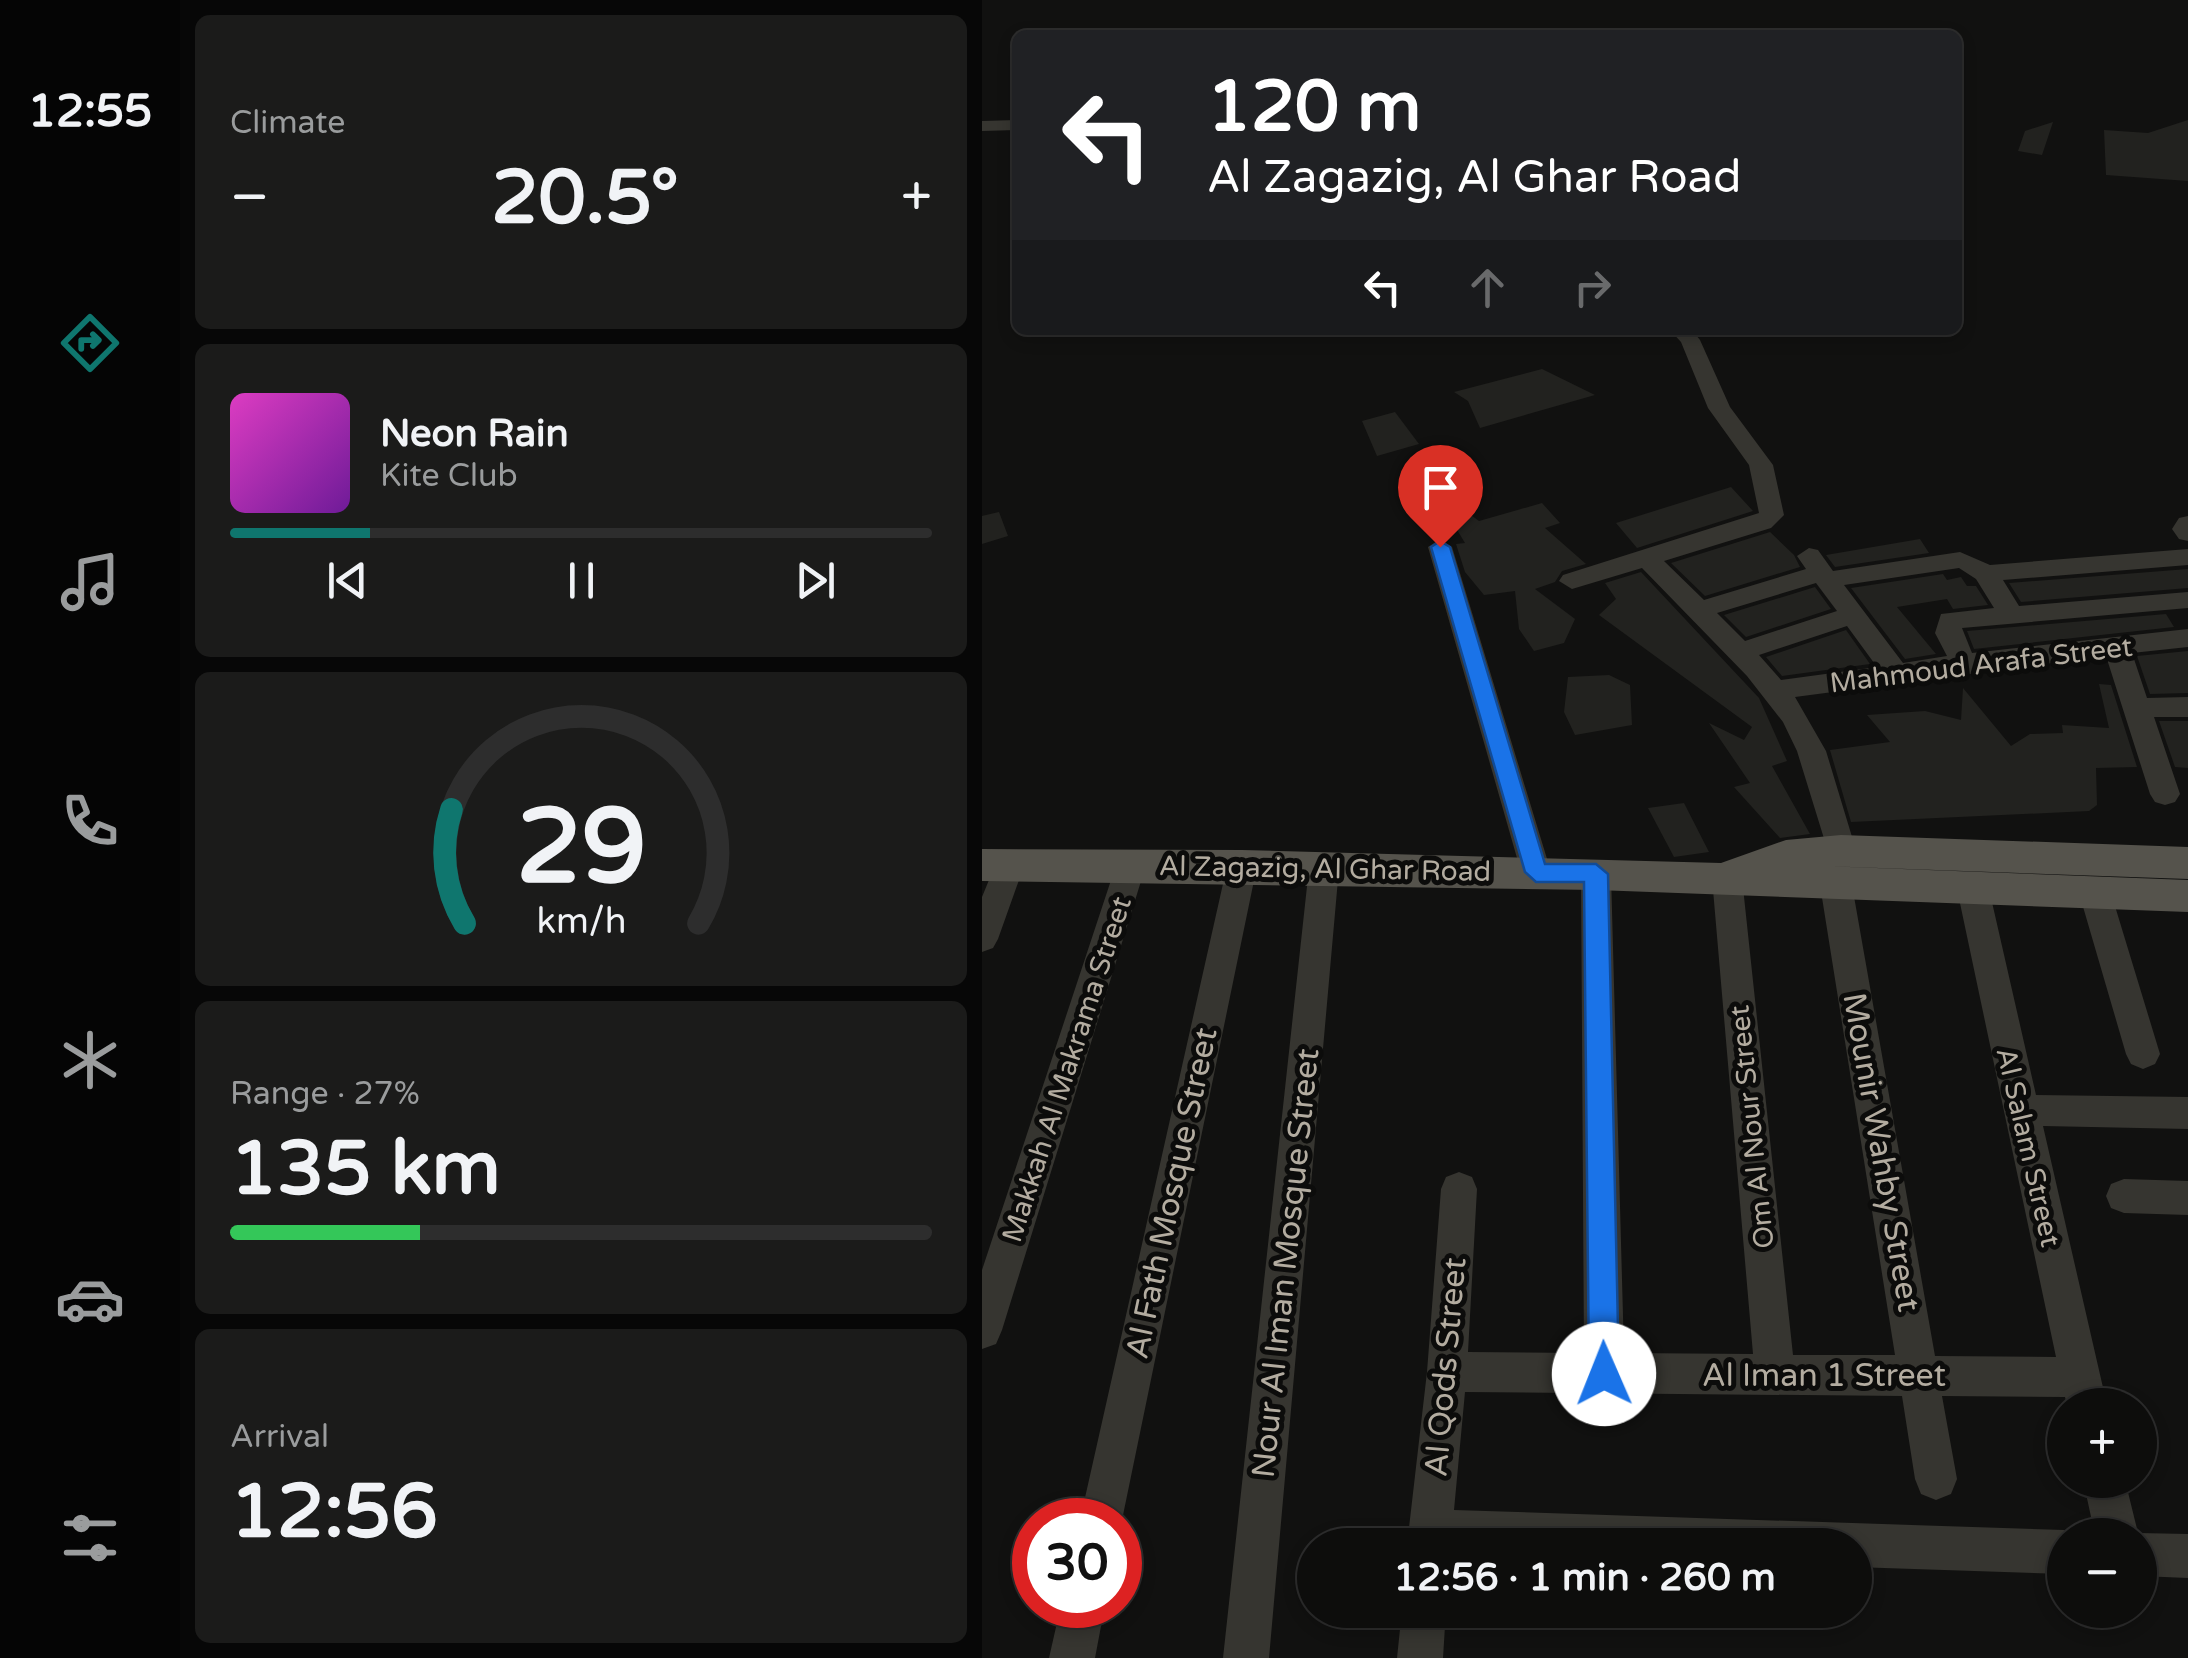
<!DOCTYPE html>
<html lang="en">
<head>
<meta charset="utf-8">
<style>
  :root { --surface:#0d0d0c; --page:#1b1b1a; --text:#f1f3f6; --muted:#9a9c9d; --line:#2d2d2d; --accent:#0f766e }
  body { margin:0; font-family:"Varela Round",sans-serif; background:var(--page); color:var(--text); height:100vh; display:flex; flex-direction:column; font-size:38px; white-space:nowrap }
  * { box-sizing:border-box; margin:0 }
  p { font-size:32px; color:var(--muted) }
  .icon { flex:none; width:55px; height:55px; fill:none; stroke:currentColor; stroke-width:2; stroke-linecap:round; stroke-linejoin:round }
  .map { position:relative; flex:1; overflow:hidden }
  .sheet { display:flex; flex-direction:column; gap:15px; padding:15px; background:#070707; width:802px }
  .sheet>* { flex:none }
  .top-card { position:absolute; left:30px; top:30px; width:950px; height:305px; border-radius:15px; box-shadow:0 5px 15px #0003,0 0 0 2px var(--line); background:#202124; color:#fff; overflow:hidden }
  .controls { position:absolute; left:1065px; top:1388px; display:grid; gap:20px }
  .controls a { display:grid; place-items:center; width:110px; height:110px; border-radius:50%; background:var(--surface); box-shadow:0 5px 15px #0003,0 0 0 2px var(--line); font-size:50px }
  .speed { position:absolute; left:30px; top:1498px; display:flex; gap:20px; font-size:50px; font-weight:700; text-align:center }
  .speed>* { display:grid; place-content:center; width:130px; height:130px; border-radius:50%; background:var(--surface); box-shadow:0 5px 15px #0003,0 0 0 2px var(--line); line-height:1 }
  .speed .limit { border:15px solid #d22; background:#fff; color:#111 }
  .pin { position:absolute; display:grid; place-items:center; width:85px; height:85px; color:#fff; margin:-102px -42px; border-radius:50% 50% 50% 0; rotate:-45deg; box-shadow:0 0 10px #0007 }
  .pin .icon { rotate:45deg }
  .me { position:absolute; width:110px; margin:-55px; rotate:359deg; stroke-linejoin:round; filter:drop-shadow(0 0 8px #0008) }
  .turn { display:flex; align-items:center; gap:35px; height:210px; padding:0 30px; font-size:45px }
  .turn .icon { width:130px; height:130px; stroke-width:2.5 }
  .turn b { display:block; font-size:70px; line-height:85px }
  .lanes { display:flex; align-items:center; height:95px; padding:0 30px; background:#0003; justify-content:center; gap:50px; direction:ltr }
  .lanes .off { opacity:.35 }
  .big { font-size:75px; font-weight:700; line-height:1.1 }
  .sheet .tile { flex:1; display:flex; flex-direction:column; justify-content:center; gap:15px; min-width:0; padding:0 35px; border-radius:15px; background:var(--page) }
  .sheet .dial { align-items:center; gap:0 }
  .dial svg { height:260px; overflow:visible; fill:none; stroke:var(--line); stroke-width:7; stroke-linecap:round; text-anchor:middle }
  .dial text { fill:var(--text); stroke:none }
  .song { display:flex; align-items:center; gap:30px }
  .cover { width:120px; height:120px; border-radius:15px; background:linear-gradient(135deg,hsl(310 70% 55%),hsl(280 70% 35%)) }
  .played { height:10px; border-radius:5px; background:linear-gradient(90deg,var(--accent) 20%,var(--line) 20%) }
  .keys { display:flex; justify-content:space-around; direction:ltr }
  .heat { display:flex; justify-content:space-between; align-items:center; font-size:55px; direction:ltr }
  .charge { height:15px; border-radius:8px; background:linear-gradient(90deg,#34c759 27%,var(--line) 0) }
  .trip { position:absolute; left:315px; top:1528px; width:575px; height:100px; border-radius:50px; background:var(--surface); box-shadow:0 5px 15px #0003,0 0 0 2px var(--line); font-weight:700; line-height:100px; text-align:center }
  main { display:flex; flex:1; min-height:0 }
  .menu { display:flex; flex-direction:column; width:180px; justify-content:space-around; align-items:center; background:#050505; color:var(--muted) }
  .menu .icon { width:70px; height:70px }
  .menu .on { color:var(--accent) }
  .menu b { font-size:45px; color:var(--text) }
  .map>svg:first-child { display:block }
  .building { fill:#22221f }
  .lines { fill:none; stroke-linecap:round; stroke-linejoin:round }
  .minor { fill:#363530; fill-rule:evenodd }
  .major { fill:#55534c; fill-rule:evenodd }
  .route { fill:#1a73e8; stroke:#114b97; stroke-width:2.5 }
  .labels { text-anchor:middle; stroke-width:10; stroke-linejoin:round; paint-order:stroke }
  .street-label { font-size:28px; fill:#b3aca0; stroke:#0c0c0b }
  .near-street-label { font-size:32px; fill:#b3aca0; stroke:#0c0c0b }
</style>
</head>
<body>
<main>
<nav class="menu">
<b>12:55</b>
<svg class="icon on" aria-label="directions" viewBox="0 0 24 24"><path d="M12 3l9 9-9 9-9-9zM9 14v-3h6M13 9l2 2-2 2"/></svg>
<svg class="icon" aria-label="music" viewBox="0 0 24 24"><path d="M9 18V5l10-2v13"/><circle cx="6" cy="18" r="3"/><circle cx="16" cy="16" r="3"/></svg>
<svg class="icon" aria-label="phone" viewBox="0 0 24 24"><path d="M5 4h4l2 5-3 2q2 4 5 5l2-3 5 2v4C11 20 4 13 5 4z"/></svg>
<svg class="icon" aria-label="climate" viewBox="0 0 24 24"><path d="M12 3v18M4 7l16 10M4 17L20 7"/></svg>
<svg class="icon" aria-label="car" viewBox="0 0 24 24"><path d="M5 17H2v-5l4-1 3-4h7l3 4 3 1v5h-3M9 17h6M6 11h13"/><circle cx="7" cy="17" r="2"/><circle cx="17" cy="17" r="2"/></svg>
<svg class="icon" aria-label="filters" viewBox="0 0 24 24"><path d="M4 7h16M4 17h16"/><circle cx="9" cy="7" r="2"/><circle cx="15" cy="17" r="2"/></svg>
</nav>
<section class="sheet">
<div class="tile"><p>Climate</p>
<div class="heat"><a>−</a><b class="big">20.5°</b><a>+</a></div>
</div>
<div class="tile">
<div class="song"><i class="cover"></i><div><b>Neon Rain</b><p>Kite Club</p></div></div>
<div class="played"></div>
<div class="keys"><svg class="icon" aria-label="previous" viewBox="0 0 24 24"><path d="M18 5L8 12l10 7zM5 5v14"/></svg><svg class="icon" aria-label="pause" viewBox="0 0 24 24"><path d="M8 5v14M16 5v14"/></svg><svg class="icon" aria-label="next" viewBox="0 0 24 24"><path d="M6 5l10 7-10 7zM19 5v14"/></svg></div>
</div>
<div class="tile dial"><svg viewBox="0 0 100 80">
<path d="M14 69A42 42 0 1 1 86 69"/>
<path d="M14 69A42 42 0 0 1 10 34" stroke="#0f766e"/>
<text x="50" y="56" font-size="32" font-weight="700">29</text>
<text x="50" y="72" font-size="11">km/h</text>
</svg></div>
<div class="tile"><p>Range · 27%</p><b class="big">135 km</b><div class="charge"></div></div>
<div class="tile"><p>Arrival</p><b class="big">12:56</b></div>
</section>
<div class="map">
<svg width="1206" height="1658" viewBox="0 0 1206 1658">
  <rect width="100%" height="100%" fill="#111110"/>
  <path class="building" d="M1206,120V181L1124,175L1122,130L1166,133Z
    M1071,122L1060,155L1036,151L1043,131Z
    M560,369L613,395L498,428L486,401L472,392Z
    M413,412L437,444L395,456L380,421Z
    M448,485L497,521L560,503L578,523L563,528L604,564L580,571L573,582L553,589L593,619L582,643L552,651L537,629L533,591L502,595L483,572L474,544L483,543Z
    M749,487L771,511L655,548L634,523Z
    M17,512L26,536L0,544V516Z
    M788,532L812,555L818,567L723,596L689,563Z
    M938,539L947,553L853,567L844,555Z
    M1206,569V588L1039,602L1027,583Z
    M659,572L777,698L805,761L790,766L828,834L798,838L752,787L768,783L727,723L762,740L770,727L617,615L634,599L623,583Z
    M961,574L965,580L979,577L985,586H994L1006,605L971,609L965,599L915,607L954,654L923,659L869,588Z
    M833,587L849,609L764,637L742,615Z
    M1184,614L1192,627L992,649L985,631Z
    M864,630L888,664L800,676L784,657Z
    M1206,651V693L1168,694L1155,656Z
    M627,675L648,685L650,725L593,735L582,712L586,677Z
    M1117,684L1129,685L1155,767L1114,768L1115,805L1107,811L869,822L848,750L908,742L885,715L943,711L979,720L981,688L1029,746L1048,734L1081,733L1080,725L1127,728Z
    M1177,721H1206V768L1193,767Z
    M702,803L727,852L692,857L666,808Z"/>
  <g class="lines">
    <path class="minor" d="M35,120V130L0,131V121Z
      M688,330H710L718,340L748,407L791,465L802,515L789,528L682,561L722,600L824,569L815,556L827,548L836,550L851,571L978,552L1008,565L1206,549V565L1021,580L1037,606L1206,592V608L980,628L990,653L1206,629V647L1150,653L1165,698L1206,697V717H1172L1198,794L1193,802L1183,805L1173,802L1168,794L1124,656L813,697L844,751L874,850L870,858L859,862L848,858L815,751L801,722L765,676L660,568L590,589L577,581L581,575L777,513L767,465L726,408L699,342ZM977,568L994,579L1012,608L959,614L953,633L965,656L921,663L862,585ZM834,583L855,611L763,641L735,613ZM865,626L895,667L799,680L777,655Z
      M1206,516V541L1197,539L1190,529L1197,518Z
      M458,539L470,547L569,872L565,880L554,884L543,880L539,872L446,547Z
      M149,853L160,857L164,865L20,1330L14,1344L0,1349V1270L134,865L138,857Z
      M27,854L38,858L42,866L16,939L11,948L0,952V897L16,858Z
      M260,854L271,858L275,866L140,1520L138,1527V1520H98L245,866L249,858Z
      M342,856L353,860L357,868L287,1658H241L327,868L331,860Z
      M614,862L625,866L629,874L642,1353L771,1354L730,878L734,870L745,866L756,870L760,878L811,1355H913L838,885L843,876L854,873L865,876L870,885L953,1356L1074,1357L975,889L980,880L991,877L1002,880L1007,889L1054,1095L1206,1097V1129L1061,1126L1125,1405H1085L1083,1397L960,1396L975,1479L969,1494L954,1500L939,1494L933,1479L920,1396L483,1392L472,1510L1082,1530L1093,1535H1082V1574L872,1567V1545H425L445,1372L459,1189L464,1177L477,1172L490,1177L495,1189L486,1352L602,1353L599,874L603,866Z
      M1113,881L1124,884L1129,893L1178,1054L1173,1064L1161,1069L1149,1064L1144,1054L1097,893L1102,884Z
      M1142,1179L1206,1181V1215L1142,1213L1129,1208L1124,1196L1129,1184Z
      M1101,1480H1143L1156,1533L1206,1534V1578L1158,1576V1535H1113Z
      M79,1605H123L113,1658H67Z
      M420,1610H464L461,1658H415Z"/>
    <path class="major" d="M859,835L1206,847V879L841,866L1206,880V912L614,890L0,881V849L260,850L739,863L804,840Z"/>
  </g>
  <path class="route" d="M458,541L468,547L563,864H614L626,874L637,1374L633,1384L622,1389L611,1384L607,1374L602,882H554L543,872L449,547Z"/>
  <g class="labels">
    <g class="street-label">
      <text transform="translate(999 664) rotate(-7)" y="10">Mahmoud Arafa Street</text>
      <text transform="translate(343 868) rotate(1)" y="10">Al Zagazig, Al Ghar Road</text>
      <text transform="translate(84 1069) rotate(-72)" y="10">Makkah Al Makrama Street</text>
      <text transform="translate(769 1127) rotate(-96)" y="10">Om Al Nour Street</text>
      <text transform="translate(1047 1147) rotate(77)" y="10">Al Salam Street</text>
    </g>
    <g class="near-street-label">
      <text transform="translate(900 1152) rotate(80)" y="11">Mounir Wahby Street</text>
      <text transform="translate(189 1193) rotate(-78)" y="11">Al Fath Mosque Street</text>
      <text transform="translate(303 1263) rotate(-84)" y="11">Nour Al Iman Mosque Street</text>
      <text transform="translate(463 1367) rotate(-85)" y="11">Al Qods Street</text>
      <text x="842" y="1386">Al Iman 1 Street</text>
    </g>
  </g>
</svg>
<div class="controls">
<a>+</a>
<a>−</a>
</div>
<div class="speed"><div class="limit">30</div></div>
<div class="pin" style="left:458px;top:547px;background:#d93025"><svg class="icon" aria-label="arrive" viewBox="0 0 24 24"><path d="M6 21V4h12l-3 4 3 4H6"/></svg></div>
<svg class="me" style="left:622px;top:1374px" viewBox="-20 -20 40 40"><circle r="19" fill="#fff"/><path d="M0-13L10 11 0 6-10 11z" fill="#1a73e8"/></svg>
<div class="trip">12:56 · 1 min · 260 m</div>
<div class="top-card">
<div class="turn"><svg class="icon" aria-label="left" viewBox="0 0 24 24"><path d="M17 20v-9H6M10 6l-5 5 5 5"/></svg><div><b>120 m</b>Al Zagazig, Al Ghar Road</div></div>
<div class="lanes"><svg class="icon" aria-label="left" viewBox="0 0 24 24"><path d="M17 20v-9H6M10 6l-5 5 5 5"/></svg><svg class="icon off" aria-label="ahead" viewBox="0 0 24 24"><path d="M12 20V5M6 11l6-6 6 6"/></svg><svg class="icon off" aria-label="right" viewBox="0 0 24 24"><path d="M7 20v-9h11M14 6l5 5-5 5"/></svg></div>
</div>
</div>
</main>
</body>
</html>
